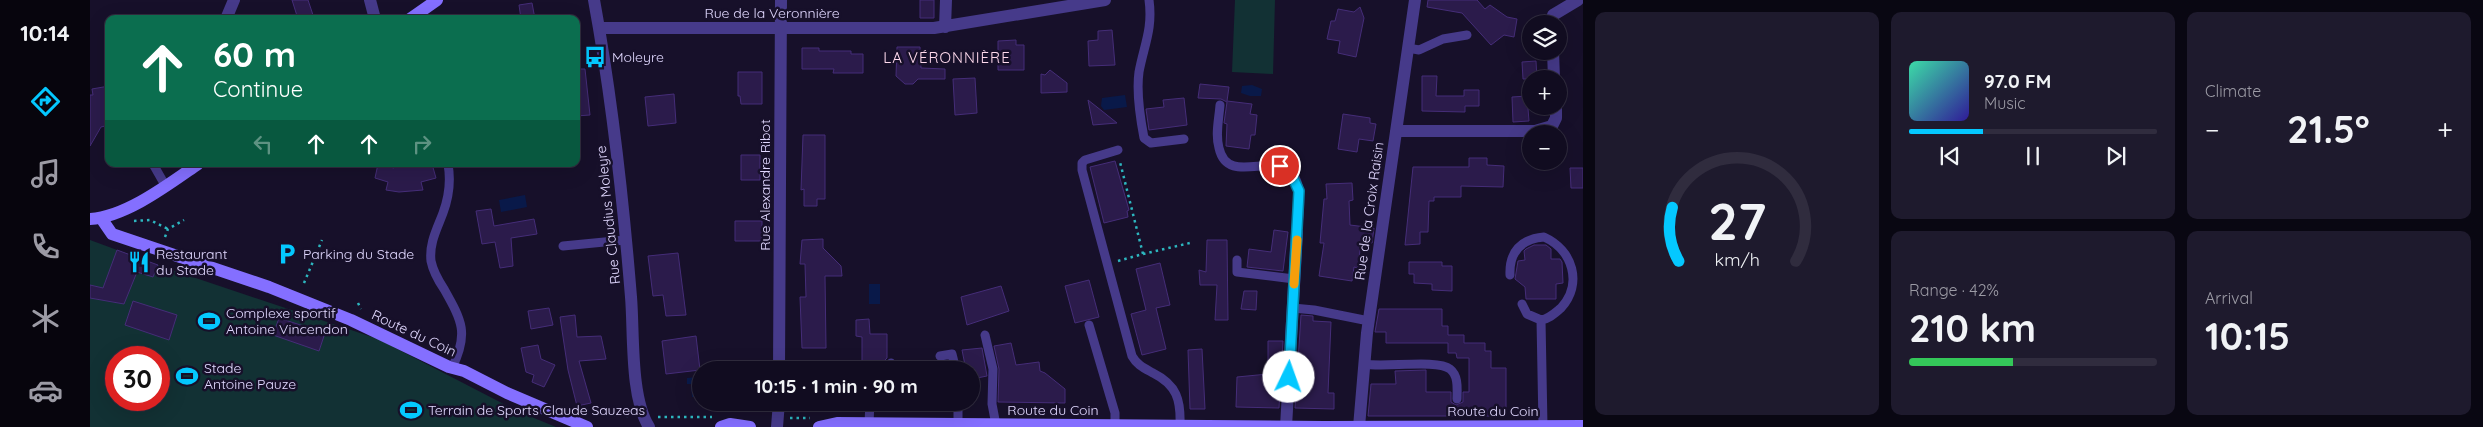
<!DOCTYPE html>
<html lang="en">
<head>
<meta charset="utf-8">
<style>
  :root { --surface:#110c20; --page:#1e1a2d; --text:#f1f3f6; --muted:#9c9ba5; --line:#302c3e; --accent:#04c8ff }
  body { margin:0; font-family:Quicksand,sans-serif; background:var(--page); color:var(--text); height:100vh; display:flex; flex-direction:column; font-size:19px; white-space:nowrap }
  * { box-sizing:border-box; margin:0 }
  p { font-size:16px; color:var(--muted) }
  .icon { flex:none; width:28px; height:28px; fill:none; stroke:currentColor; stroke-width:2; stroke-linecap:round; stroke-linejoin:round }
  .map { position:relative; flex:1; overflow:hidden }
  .drawer { display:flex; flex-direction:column; gap:12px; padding:12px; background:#090712; width:900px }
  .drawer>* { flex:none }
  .guide { position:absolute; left:15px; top:15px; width:475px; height:152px; border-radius:10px; box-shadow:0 5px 20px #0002,0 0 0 1px var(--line); background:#0b6e4f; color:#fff; overflow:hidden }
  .fabs { position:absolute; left:1432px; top:15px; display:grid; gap:10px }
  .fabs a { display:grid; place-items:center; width:45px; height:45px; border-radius:50%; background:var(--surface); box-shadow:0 5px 20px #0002,0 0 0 1px var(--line); font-size:25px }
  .speed { position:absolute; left:15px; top:346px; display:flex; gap:10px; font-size:25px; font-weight:700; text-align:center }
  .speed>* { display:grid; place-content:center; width:65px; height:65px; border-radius:50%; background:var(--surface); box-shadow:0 5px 20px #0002,0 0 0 1px var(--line); line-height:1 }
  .speed .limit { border:8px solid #d22; background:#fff; color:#111 }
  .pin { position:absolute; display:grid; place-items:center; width:42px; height:42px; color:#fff; margin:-21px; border:2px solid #fff; border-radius:50%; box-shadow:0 1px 5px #0007 }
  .me { position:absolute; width:55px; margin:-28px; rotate:3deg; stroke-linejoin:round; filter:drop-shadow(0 0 4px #0008) }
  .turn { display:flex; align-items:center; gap:18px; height:105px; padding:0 25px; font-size:22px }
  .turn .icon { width:65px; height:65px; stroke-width:2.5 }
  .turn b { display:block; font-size:35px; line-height:42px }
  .lanes { display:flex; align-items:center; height:48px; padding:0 25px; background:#0003; justify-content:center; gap:25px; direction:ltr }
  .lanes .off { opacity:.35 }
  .big { font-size:38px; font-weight:700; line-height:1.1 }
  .drawer .widget { flex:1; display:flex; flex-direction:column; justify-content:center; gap:8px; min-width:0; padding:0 18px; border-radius:10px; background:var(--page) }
  .drawer .dial { align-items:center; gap:0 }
  .dial svg { height:130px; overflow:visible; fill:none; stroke:var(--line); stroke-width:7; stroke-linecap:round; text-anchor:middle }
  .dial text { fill:var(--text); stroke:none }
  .song { display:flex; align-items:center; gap:15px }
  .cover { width:60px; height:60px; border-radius:8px; background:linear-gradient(135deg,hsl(160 70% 55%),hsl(250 70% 35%)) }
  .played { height:5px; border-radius:2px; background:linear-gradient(90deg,var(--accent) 30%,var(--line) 30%) }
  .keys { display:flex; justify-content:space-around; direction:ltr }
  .heat { display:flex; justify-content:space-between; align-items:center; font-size:28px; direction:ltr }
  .charge { height:8px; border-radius:4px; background:linear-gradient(90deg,#34c759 42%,var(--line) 0) }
  .drawer .tiles { flex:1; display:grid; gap:12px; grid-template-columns:repeat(3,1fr) }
  .widget:first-child { grid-row:span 2 }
  .trip { position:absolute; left:602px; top:361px; width:288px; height:50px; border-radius:25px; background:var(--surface); box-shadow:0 5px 20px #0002,0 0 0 1px var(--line); font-weight:700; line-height:50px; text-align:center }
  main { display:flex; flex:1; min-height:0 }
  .tabs { display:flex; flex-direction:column; width:90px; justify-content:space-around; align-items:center; background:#07050d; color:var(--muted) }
  .tabs .icon { width:35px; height:35px }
  .tabs .active { color:var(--accent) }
  .tabs b { font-size:22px; color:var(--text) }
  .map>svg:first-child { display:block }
  .green { fill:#123134; fill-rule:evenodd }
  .water { fill:#091949 }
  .building { fill:#2b1b4b; stroke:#452d78 }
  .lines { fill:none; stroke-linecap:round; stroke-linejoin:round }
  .path { stroke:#2db6bf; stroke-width:2.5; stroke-dasharray:2.5 4; stroke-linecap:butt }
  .lane { stroke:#463a8a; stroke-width:9 }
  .street { stroke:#463a8a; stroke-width:12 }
  .secondary { stroke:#846fff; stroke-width:12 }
  .route-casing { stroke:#0382a6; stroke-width:12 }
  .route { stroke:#04c8ff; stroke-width:9 }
  .slow { stroke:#f59e0b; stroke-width:9 }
  .labels { text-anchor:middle; stroke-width:5; stroke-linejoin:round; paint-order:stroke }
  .street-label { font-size:14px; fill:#e1d8ff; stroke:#17102a }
  .poi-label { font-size:14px; fill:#e1d8ff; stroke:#17102a; text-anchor:start }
  .neighbourhood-label { font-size:15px; letter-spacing:1px; fill:#ffdaed; stroke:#17102a }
</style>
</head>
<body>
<main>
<nav class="tabs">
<b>10:14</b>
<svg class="icon active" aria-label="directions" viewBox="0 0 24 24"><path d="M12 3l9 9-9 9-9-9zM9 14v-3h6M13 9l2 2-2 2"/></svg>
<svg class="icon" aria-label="music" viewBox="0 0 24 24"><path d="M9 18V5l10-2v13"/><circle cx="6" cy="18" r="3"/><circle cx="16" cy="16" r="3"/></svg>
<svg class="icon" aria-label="phone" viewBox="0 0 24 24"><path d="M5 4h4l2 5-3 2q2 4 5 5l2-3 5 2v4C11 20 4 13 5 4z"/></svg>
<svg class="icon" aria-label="climate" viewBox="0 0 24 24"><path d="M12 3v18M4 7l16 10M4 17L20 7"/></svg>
<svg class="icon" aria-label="car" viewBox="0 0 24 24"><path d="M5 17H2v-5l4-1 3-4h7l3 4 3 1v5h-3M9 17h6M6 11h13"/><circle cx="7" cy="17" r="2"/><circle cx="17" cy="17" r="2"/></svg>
</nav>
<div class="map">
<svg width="1493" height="427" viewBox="0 0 1493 427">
  <rect width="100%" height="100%" fill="#17102a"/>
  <path class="green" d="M1145,0H1185L1183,74L1142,72Z
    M0,240L76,268L288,339L427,411L466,427H0ZM26,358H69V400H26Z"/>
  <path class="water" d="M1162,85L1172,89L1171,96H1160L1151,93L1152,86Z
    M1035,95L1037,107L1014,110L1011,106L1012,98Z
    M435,195L437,207L411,212L409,200Z
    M779,284H790V304H779Z
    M609,377L610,397H602L601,384H597V378Z"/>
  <path class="building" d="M202,0H218L223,15L208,19Z
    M830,0H844V18H830Z
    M1338,0H1387L1395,9L1400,5L1417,17L1427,19L1424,37L1414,35L1401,45L1372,13L1337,7Z
    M442,3L445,19H431L429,5Z
    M1270,7L1274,18L1266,57L1248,53L1250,41L1237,39L1241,21H1245L1248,9L1264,12Z
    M1022,30L1025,65L999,66L998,41L1008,40V31Z
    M926,40V45H934V70H908V41Z
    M807,47H830L831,68L855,69V79H828L823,84H815L806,76Z
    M712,48H729V51H761V54H773V73H743L744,69H712Z
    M1446,61L1447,79H1433L1432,62Z
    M486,69H495L500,115L486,116Z
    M960,70L977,83V92L951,93V74L955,75Z
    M648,72H672V104H651L650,96H648Z
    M1332,76H1347L1346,96H1374V90H1389V106H1375V112L1332,111Z
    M885,78L887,113L865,115L863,79Z
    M1110,84L1139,87L1137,101L1162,104L1160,114L1167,115L1165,135H1161L1159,149L1136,146L1137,124L1134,123L1137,102L1131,99L1108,98Z
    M19,86V125L11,127L0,146V95H3L2,89Z
    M584,94L586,123L558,126L555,97Z
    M1437,96L1439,121L1423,122L1422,97Z
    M1094,98L1097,125L1059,130L1056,109L1074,107L1073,100Z
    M998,100L1012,111L1027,123L1003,125Z
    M1253,114L1280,118V123L1286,124L1283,141L1269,139L1267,152L1248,149Z
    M713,135H735V199H727V206H714V189L711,190Z
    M651,155H670V180H651Z
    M1379,158H1397V165L1414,166L1413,187L1371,186V197H1344V201H1339L1338,232H1330V244L1315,245L1323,167H1379Z
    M1025,161L1039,210L1037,211L1038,217L1014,223L1000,167Z
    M288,164L304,168L308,164H342L346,178L331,182L333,190L309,192L296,190L298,182L285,178Z
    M1480,168H1493V188H1481Z
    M1262,183L1263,200L1259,201L1260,225L1284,228L1282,243L1271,241L1268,268L1264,267L1262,281L1229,276L1234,243H1230L1234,199H1237L1236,184Z
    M401,209L404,226L444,219L447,234L421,238L423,266L410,268L405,242L392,244L386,211Z
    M645,221H672V241H645Z
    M1184,230L1198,232L1193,271L1157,267L1159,249L1181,252Z
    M733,239V248L751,266L752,276H735L736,348H712L710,297H716L715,264H710L712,240Z
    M1117,240H1137L1138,320H1125L1127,285H1110L1109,270L1116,272Z
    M1456,245L1461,249V259H1470L1472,262L1473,283L1466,284V299H1436L1435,287L1425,279L1428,261L1435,260L1434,251L1436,249L1444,245Z
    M27,250L68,265L63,277L47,272L34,304L0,298V285L13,288Z
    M588,253L596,315L576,316L573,295L563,296L558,256Z
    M1319,262H1352V266H1362V291L1342,290V284L1324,283V274H1319Z
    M1070,263L1080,305L1066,308L1076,349L1052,355L1041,314L1056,310L1046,269Z
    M999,280L1009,317L985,323L975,286Z
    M911,286L919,311L877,325L871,297Z
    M1154,291H1167L1166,310L1151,309Z
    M43,301L87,315L79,340L35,325Z
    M459,308L463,325L441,329L438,311Z
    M1289,309H1352V326H1358V335H1374V343H1395V351H1401V368H1416V416H1278L1281,384H1306L1305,371L1336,370V392H1361V402L1366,405L1373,402V392H1379V358H1367L1366,353H1358V343H1296V332H1285Z
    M485,315L487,337L511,336L516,359L489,361L501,403L487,406L478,370L470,317Z
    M1211,315L1223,316V321L1241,322L1238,393H1244V409L1205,408Z
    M189,318L235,333L229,351L183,335Z
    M779,319L780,334H797V358L786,369H772V337L766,336V320Z
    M606,336L610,370L576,374L572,341Z
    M1178,341H1193L1189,408L1146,407L1147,377L1178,374Z
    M921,343L926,365L949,362L950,371L955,373L975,389V403L908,402L909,369L904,346Z
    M448,345L451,359L465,365L454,387L442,382L444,375L436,372L431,348Z
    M892,348L897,376L887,378L885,370H876L872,350Z
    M1112,349L1115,409H1100L1098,350Z"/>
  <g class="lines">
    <path class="path" d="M44,221L60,220L78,229
      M75,237L78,229L94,220
      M1053,254L1100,243
      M1028,261L1053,254L1030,162
      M214,283L232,240
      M268,303L271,309
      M503,414L540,416
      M568,417H622
      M700,418H720"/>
    <path class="lane" d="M1059,0C1063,29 1054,45 1049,72C1046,93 1050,117 1054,138L1061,143L1094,139
      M1318,48L1329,50L1353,39L1377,35
      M1130,105C1129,119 1125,134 1129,148C1139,193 1200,137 1209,190C1211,204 1209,219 1207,233
      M1028,150L995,160L992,163V170L1042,356C1047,365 1054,368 1063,373C1087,385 1091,400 1090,426
      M63,164L75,185
      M358,164C361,181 359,197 353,213C347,229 339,243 341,261C343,271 348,280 354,289C372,321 379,333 362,368
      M473,246L535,240
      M1147,260V272L1204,279
      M1420,275C1419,252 1431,239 1454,237C1483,250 1493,284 1471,308C1465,313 1459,319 1451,320L1453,426
      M1432,304L1437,314L1451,320
      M1203,308L1224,310L1279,321
      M999,325L1025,413V425
      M895,335L903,369L902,404L906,425
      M850,356L862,354L866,370
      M1274,364C1293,368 1347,359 1360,369C1369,376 1367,390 1367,399
      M792,370L801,363
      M868,402V424
      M779,423L780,402"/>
    <path class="street" d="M280,0L285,19
      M504,0C522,98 533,198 541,297C544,332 540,397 559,427
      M136,19L144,0
      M1461,24L1463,15L1488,0
      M855,27L856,0
      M510,28H844L1015,0
      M1463,51L1464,79
      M1306,131H1445L1462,126L1466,118V106
      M689,370L691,0
      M687,427L689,402
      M1196,427L1207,233
      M1269,427L1277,333L1325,0"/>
    <path class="secondary" d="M320,19L347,0
      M11,218L22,234L179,287L261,320L359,367L374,371L417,393L497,427
      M0,219C36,217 79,184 108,164
      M631,427L640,424L660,427
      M729,427L747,423L1234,427L1493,426"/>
  </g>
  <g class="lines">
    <g class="route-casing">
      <path id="route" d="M1190,166L1202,176L1209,191L1199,377"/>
    </g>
    <use href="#route" class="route"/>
    <path class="slow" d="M1204,284L1207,240"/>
  </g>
  <defs>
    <g id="bus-bare" transform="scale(1.725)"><path d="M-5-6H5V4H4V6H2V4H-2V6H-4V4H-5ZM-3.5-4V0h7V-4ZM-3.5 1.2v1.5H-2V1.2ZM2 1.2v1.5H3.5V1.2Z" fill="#04c8ff" stroke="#17102a" stroke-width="2.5" paint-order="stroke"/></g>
    <g id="parking-bare" transform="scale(1.725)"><path d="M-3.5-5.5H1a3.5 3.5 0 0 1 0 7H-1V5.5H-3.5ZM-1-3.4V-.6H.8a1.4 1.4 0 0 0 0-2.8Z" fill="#04c8ff" stroke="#17102a" stroke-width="2.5" paint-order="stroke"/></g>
    <g id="restaurant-bare" transform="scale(1.725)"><path d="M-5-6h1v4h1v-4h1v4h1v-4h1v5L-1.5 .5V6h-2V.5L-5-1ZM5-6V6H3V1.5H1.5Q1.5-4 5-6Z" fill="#04c8ff" stroke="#17102a" stroke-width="2.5" paint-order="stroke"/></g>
    <g id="stadium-bare" transform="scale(1.725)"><path d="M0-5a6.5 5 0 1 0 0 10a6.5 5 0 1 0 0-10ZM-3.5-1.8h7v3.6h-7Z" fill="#04c8ff" stroke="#17102a" stroke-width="2.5" paint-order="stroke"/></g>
  </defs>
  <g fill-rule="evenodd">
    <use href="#bus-bare" x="505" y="57"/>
    <use href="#parking-bare" x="197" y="254"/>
    <use href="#restaurant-bare" x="49" y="262"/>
    <use href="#stadium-bare" x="119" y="321"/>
    <use href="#stadium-bare" x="97" y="376"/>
    <use href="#stadium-bare" x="321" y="410"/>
  </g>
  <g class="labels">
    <g class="street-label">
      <text x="682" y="18">Rue de la Veronnière</text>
      <text transform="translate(675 185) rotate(-90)" y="5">Rue Alexandre Ribot</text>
      <text transform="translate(1279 211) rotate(-82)" y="5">Rue de la Croix Raisin</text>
      <text transform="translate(518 215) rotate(-96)" y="5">Rue Claudius Moleyre</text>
      <text transform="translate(324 333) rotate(25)" y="5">Route du Coin</text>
      <text x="963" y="415">Route du Coin</text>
      <text x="1403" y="416">Route du Coin</text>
    </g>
    <g class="poi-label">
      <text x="522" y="62">Moleyre</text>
      <text x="66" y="259">Restaurant<tspan x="66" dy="16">du Stade</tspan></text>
      <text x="213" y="259">Parking du Stade</text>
      <text x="136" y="318">Complexe sportif<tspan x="136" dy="16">Antoine Vincendon</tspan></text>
      <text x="114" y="373">Stade<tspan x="114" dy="16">Antoine Pauze</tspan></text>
      <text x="338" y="415">Terrain de Sports Claude Sauzeas</text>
    </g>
    <g class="neighbourhood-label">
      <text x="857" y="63">LA VÉRONNIÈRE</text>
    </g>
  </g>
</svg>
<div class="fabs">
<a><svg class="icon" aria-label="layers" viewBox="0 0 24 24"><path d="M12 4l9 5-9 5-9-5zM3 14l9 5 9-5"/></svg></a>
<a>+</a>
<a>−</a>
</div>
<div class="speed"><div class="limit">30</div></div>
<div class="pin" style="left:1190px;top:166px;background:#d93025"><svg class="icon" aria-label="arrive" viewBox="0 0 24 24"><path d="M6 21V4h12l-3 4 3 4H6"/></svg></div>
<svg class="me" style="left:1199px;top:377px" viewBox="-20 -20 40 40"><circle r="19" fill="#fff"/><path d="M0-13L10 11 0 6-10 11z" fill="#04c8ff"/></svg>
<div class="trip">10:15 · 1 min · 90 m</div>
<div class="guide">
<div class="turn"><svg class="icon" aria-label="ahead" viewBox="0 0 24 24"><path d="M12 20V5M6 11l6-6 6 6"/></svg><div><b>60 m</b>Continue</div></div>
<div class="lanes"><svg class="icon off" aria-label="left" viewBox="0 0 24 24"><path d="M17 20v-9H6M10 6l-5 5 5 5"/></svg><svg class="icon" aria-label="ahead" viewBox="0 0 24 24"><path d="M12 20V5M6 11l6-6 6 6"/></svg><svg class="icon" aria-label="ahead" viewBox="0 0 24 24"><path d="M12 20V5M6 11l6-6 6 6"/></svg><svg class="icon off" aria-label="right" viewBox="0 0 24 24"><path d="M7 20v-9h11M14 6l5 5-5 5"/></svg></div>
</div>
</div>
<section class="drawer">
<div class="tiles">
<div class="widget dial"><svg viewBox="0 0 100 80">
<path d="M14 69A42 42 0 1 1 86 69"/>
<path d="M14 69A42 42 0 0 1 10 36" stroke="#04c8ff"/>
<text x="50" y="56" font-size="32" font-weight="700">27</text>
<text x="50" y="72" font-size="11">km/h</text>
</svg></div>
<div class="widget">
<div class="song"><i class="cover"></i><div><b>97.0 FM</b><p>Music</p></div></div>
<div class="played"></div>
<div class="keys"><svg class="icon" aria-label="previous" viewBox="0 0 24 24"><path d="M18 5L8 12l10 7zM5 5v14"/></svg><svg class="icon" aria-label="pause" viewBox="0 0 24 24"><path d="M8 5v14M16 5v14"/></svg><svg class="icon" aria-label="next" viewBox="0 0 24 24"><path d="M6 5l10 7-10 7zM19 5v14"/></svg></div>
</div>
<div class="widget"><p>Climate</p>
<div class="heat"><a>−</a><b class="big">21.5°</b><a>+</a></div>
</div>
<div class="widget"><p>Range · 42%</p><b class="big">210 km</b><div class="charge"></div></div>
<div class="widget"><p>Arrival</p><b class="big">10:15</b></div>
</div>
</section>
</main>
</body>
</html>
